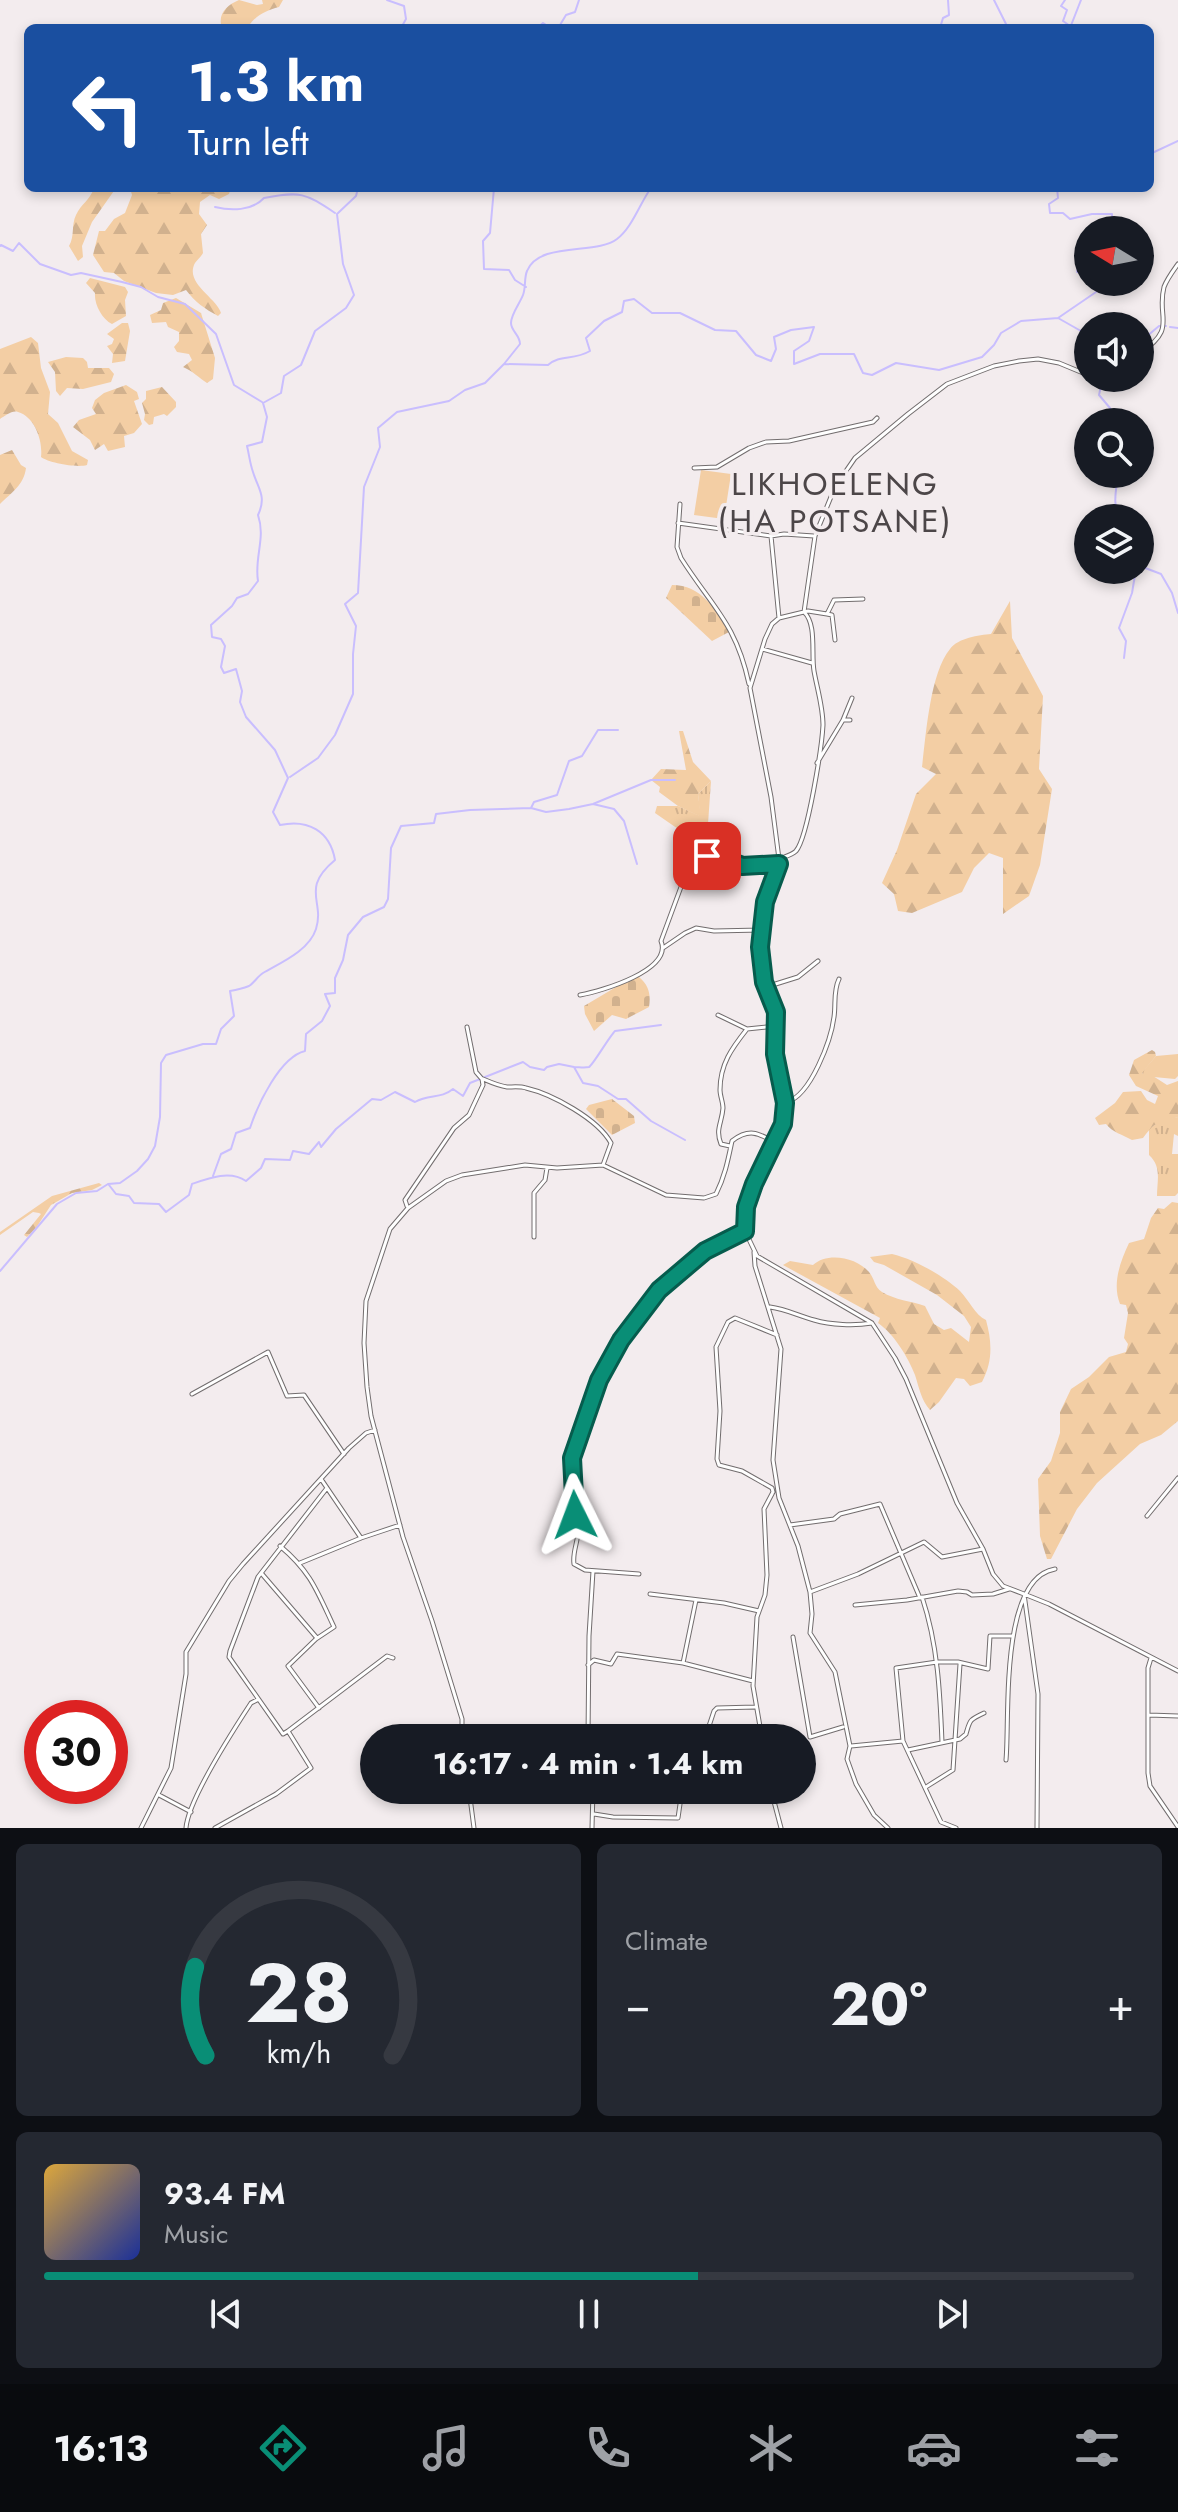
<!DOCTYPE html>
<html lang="en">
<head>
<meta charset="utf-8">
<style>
  :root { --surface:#171b24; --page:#242831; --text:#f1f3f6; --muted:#9ea1a6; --line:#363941; --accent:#098e76 }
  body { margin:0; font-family:Jost,sans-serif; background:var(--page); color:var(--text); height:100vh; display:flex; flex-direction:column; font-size:30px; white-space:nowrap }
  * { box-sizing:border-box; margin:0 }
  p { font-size:26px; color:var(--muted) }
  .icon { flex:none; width:44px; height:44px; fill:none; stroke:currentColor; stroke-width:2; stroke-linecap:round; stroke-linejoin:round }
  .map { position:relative; height:1828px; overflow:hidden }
  .details { display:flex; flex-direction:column; gap:16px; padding:16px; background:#0d0f14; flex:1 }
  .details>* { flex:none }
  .guide { position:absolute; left:24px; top:24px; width:1130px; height:168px; border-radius:12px; box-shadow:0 4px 12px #0003; background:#1a4fa0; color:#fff; overflow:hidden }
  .needle { width:52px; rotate:280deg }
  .tools { position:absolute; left:1074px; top:216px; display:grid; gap:16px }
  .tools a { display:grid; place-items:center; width:80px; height:80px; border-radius:50%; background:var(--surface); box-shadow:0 4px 12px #0003; font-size:40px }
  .speed { position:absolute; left:24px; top:1700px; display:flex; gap:16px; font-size:40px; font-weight:700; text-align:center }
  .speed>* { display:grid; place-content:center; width:104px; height:104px; border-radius:50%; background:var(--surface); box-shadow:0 4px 12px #0003; line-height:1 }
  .speed .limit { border:12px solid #d22; background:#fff; color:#111 }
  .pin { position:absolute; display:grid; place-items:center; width:68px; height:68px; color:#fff; margin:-34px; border-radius:16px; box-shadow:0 4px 12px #0006 }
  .me { position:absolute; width:88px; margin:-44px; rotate:357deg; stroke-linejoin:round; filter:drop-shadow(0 0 6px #0008) }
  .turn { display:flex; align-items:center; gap:28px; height:168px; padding:0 32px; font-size:36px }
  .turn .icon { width:104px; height:104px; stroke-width:2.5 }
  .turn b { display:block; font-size:56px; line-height:68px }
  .big { font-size:60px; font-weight:700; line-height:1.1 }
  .details .tile { flex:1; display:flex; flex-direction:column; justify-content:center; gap:12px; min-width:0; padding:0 28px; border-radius:12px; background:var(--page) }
  .details .dial { align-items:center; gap:0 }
  .dial svg { height:208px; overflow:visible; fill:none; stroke:var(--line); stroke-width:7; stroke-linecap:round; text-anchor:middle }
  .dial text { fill:var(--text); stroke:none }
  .song { display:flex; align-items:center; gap:24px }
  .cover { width:96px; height:96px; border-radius:12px; background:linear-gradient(135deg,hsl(40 70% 55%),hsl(230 70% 35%)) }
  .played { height:8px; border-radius:4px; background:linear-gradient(90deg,var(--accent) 60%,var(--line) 60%) }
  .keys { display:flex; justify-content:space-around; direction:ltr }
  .heat { display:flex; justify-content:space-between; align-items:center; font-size:44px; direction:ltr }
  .details .tiles { flex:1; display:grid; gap:16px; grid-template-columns:1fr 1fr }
  .tile:last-child { grid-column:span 2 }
  .trip { position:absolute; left:360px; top:1724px; width:456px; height:80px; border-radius:40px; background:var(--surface); box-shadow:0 4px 12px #0003; font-weight:700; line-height:80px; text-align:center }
  .dock { display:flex; height:128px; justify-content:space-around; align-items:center; background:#090b0e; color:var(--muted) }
  .dock .icon { width:56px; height:56px }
  .dock .active { color:var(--accent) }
  .dock b { font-size:36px; color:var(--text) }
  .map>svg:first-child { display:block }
  .grass { fill:url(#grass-tufts) }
  .forest { fill:url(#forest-firs) }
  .cemetery { fill:url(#cemetery-stones) }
  .pitch { fill:#f3cea4 }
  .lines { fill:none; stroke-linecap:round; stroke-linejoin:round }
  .stream { stroke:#c9befe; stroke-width:2 }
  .minor-casing { stroke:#726d6e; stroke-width:5 }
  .minor { stroke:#fff; stroke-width:3 }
  .route-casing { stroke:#065c4d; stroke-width:20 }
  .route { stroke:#098e76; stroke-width:14 }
  .labels { text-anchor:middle; stroke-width:7; stroke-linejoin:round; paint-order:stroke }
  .neighbourhood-label { font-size:32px; letter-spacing:2px; fill:#4c4648; stroke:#f3ecee }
</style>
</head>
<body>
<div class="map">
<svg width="1178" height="1828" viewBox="0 0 1178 1828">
  <defs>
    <pattern id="grass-tufts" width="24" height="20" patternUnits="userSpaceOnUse" patternTransform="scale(2)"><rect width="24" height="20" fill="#f3cea4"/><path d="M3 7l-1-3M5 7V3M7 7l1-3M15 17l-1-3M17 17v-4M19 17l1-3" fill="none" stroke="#d1b18e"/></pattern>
    <pattern id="forest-firs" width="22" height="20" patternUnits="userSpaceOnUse" patternTransform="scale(2)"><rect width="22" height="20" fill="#f3cea4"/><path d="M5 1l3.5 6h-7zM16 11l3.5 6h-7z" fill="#d1b18e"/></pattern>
    <pattern id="cemetery-stones" width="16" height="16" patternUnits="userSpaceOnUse" patternTransform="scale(2)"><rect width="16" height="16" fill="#f3cea4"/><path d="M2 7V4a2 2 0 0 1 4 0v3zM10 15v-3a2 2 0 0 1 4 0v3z" fill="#d1b18e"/></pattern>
  </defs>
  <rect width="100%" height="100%" fill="#f3ecee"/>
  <path class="grass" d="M711,781L708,824L694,840L655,813L657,806H678L700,816L698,794Z
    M1178,1054V1076L1175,1079L1143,1076L1142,1072L1156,1056Z
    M1178,1117V1136L1174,1134L1172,1154H1178V1193L1175,1196H1157C1157,1180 1162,1167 1149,1155V1129L1160,1121Z"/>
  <path class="forest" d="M239,0L257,5L263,4L262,0H283L279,7C265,11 256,15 247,28H222C217,14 227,5 239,0Z
    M94,188H116L92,222L82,246L83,257L78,261L69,246C75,236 71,225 76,215C81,204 90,200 94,188Z
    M130,188H231L229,194L219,199L210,195L200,202L199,214L207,225L201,234L203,253C201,257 197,260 195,263C184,283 217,298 221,313L218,316C205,309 195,302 186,290L173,295L156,293L124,281L114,273L104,272L93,255L99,231H105L114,219L125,213L132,195Z
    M90,278L125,287L128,292L125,300L126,316L112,324C102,319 94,304 95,293L86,283Z
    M176,298L201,313L215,358L213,379L207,383C199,378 193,371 183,367L192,360L189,354L177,352L174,347L179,341V332L168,327L166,322L152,323L150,315L161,310L163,303Z
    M122,323H128L130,331L125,361L112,363L113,354L107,346L112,344L114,339L107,334Z
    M31,337L38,343L41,368L50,392L48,414L58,423L72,451L88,460L87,465C77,468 49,463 41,457C43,441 35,417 18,412C12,410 5,416 0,419V349Z
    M66,357L83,358L87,362L88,368H109L114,374L111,382L83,389L67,388L60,396L56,391L55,372L48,362Z
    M126,385L137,392L139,399L134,401L142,424L134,433L124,436L125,447L108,451L104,444L95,450L90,440L73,427L79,420L96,414L92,408L95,400L104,393Z
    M162,387L176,402V407L167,416L164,414L154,417L153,424L149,425L144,420L145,414L142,403L146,399V391Z
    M12,450L21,465L26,468C24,485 11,493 0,504V455Z
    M1010,601L1012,638L1043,696L1039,769L1052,789L1040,865L1029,896L1003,914V858L989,853L974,868L962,892L912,913L898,911L894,894L882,883L897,850L916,794L936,774L922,767C926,735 930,673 950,649C958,638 979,635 991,634Z
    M679,731H683L693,762L711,781L698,794L701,817L678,806L659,792L660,787L651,780L661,769L686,770Z
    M1152,1050L1155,1052L1156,1056L1142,1073L1145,1076H1153L1167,1085L1178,1081V1117C1157,1125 1157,1119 1143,1138L1132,1140C1123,1135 1112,1132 1106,1124L1099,1125L1095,1118L1115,1103L1123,1092L1141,1091L1147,1100L1155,1104L1158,1096L1136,1086L1129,1075L1134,1060Z
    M99,1183L102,1185L92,1190L72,1193L51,1205L36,1228L27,1237L24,1235L41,1214L39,1213L33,1212L0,1235V1232L52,1196Z
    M1172,1202L1178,1203V1421L1161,1435L1140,1444L1097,1483L1077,1509L1051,1559H1047L1040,1536L1038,1479L1051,1461L1060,1433V1412L1071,1389L1089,1377L1109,1357L1126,1352L1128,1344L1124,1338L1128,1313L1126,1305L1120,1304C1112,1284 1120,1262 1129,1243L1144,1239L1151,1218L1158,1208L1164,1209Z
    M892,1254C914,1259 944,1276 960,1291C969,1300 975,1315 986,1320C992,1342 993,1361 982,1382L970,1386L964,1379L956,1378L939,1402L930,1410C921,1400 919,1387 915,1375C908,1357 894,1334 878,1323L880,1318L783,1265L790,1261L813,1265C827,1252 856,1257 869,1272C875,1279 874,1287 882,1292C895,1300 911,1301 925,1306L934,1324L944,1330L951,1328L969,1342L971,1327L964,1316L937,1295L884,1265L874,1262L870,1257Z"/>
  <path class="cemetery" d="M672,585C701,585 716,609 729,632L712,641L666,598Z
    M633,977H639C649,985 651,995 649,1007L626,1019L612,1015L594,1031L585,1014L584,1006Z
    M612,1099L634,1116L635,1123L612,1135L586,1109L589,1105Z"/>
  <path class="pitch" d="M701,470L731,474L724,519L694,515Z"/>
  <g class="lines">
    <path class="stream" d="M387,0L404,6L406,19L401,28
      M994,0L1008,28
      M1065,0L1061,6L1067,10L1063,21L1070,26
      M537,28L543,23L551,28L560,25L566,15L575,12L579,0
      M940,28L943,18L949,15L948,0
      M1070,28L1081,0
      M1150,154L1178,141
      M494,188L490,233L483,241L484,269L509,270L515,280L526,287
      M1057,188L1058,198L1049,204L1050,213H1063L1070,219L1092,214H1112V228L1109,230
      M215,207C231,211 252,211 264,198C301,191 305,193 335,213
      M1088,243L1084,245L1077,272L1088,274
      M0,246L1,245L13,251L19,243L40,264L71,275L81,273L122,282L141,287L158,297L185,304L216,334L234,385L262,402
      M1058,318L1088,335
      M1170,327L1178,328
      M1140,334L1146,337L1159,326H1166
      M504,364L520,344C520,335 511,331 511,323C511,314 520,303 523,295C526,287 524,278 527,271C539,241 597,255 617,239C632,228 640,203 651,188
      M1107,378V385L1101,386L1099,395L1110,408L1113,422
      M1118,474C1117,487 1111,506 1121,518
      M1140,566L1161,574L1172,593L1178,613
      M1124,658L1126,641L1119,628L1132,593L1135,575L1132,570
      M290,777L318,758L335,735L353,694V654L356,626L345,604L358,593L364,487L380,447L378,428L397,412L449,401L465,390L485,383L504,364L548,365C560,354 573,361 590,351L586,338L604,321L622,312L624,301L634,299L652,313H680L715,330L736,331L756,355L771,361L776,349L774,337L791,330L814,327L809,341L794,351V364L820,354H854L863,373L872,375L896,363L939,370L982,357L994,345L1001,333L1021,321L1058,318L1099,290L1097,282
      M593,804L614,809L624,821L637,864
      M531,808L534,802L557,795L569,761L582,756L598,730H618
      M574,1067C579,1067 584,1068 589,1067C593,1065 609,1037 615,1031L661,1025
      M213,1176L221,1154L231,1149L236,1133L250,1128C258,1104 280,1057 305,1051L306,1034L322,1021L330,1006L325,994L335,993V978L343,960L348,935L363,917L384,907L388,899L391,848L401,826L434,823L436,814L470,810L531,808L546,812L569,809L593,804L651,780H675
      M109,1185L116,1194L129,1196L134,1203L159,1204L166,1212L189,1195L192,1184C209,1178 230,1170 246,1181L261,1168L265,1159L290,1160L293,1151L309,1154L319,1142L321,1147L336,1129L372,1099L381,1100L395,1092L415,1102C429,1094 441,1099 453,1089L463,1096L470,1083L523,1062L530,1067L544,1070L547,1067L559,1064L574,1067L583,1083L598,1086L618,1099H626L651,1121L685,1140
      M0,1271L57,1204L76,1193L97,1191L108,1184L120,1183L137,1171L148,1159L155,1146L160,1117L161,1063L166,1055L203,1044H216L221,1029L234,1016L230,991C236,990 244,988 249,986C254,983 258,976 263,973C280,963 309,951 316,929C325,901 300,889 335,860C330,831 308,819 280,825L273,812L288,778L275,750L246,717L240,702L242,691L236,669L224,673L221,667L225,646L221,639L212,637L211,625L232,606L237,598L248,594L258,581C254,558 266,538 258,515C267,496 258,489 253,472C250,464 249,454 247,446L262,442L267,417L263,403L281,393L284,376L301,365L315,331L346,308L354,295L343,264L337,214L356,196L358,188"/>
    <g class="minor-casing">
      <path id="minor" d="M1140,353C1178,328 1156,318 1164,287C1167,279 1173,271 1178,264
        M694,468L717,467L749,448L766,442L789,441L873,422L877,418
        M680,504L677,547L681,558C712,607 736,623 749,684
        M678,523L771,536L784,534L814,536
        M771,536L779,618
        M863,599L834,600L827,614L808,611L779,618L772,624L765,639L750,688L771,797L779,859L765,902L760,947L764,982L776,1012L775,1054L785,1103L783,1124L754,1184L746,1207L745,1231L757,1256L872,1323L895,1358L906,1379L957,1503L983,1549L993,1574L1003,1586L1024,1594L1038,1694L1037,1828
        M827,614L832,615L835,640
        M762,649L812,663
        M843,720L852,698
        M817,763L843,720H850
        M779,859C784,857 792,855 796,851C808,837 822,745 823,725C823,707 817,688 814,671C811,654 817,624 804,612L815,536L835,487L855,458L908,414L947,384L994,366L1019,361L1038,359L1059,363L1088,375
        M663,948L685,933L696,928L714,931L761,930
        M766,987L798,977L818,961
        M580,995C602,991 673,970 661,941L688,868L694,862L714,854L742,866L779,864
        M718,1015L747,1029
        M483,1079C490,1082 499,1086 507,1087C513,1087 520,1086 526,1088C552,1094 598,1119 611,1143L603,1165
        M787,1102C811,1095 831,1040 834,1017C836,1004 833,991 839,979
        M730,1146L721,1144C715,1129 722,1123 723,1108C723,1102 720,1096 720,1090C720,1064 732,1048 747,1029L775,1026
        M407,1206L405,1200L454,1128L469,1115L483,1085L482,1079L476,1072L467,1027
        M534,1237V1193L545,1180L547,1168
        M754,1252L755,1266L781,1349L773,1460L779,1498L798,1546L810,1592L812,1614L810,1633L835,1672L850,1746L847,1759L856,1784L874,1815L888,1828
        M770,1307C786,1309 799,1316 814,1320C831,1325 854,1326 872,1323
        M192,1394L268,1352L287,1396L304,1395L344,1454
        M321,1479L361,1538
        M773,1492L772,1488L742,1471L719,1465L717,1459L720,1411L716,1347L728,1322L735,1318L777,1335
        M1147,1516L1178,1478
        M790,1525L834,1519L840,1514L880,1504L920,1598
        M280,1546C311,1572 317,1591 334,1627L316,1639L288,1666L319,1708
        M300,1563L361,1538L400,1525
        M262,1574L317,1638
        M639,1574L585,1570L574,1564C572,1552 579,1540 578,1528C576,1506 568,1479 573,1456C591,1367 659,1266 745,1231
        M810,1592L858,1574L924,1542L942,1557L983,1549
        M650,1594L724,1603L759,1611
        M1024,1594L1049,1604L1178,1671
        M922,1597C938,1645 940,1693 942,1742
        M855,1605L907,1600L958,1591L967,1592L972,1595L993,1594L1009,1589
        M793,1637L810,1737L843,1727
        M1151,1658L1148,1668V1773L1150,1786L1178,1827
        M683,1663L696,1600
        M588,1665L594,1660L611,1664L617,1654L683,1663L753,1681
        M1149,1715L1178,1716
        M288,1731L283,1734L229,1657L230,1651L258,1577L327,1488
        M462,1738V1719L432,1621L403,1537L371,1416L367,1387L364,1343L366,1301L390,1229L408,1208L446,1181L462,1175L525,1165L557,1168L603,1165L666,1195L704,1198L716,1194C725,1176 728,1160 732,1141C749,1128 758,1133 775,1142
        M588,1738L589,1636L593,1571
        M705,1738L714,1711L717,1708L755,1707
        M762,1738L753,1686L757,1617L765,1595L767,1575L764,1509L773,1492
        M851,1746L903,1741
        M908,1750L960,1739L966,1734C970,1720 969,1720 984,1713
        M1006,1760C1010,1718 999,1578 1055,1569
        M926,1787L953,1770L960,1664
        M469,1790L474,1828
        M697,1790H722
        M771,1790L781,1828
        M159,1795L191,1812
        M594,1814L613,1817L678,1818L682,1790
        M141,1828L171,1768L186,1674V1652L229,1581L243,1564L349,1448L366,1433L375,1430
        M186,1828C188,1801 234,1729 251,1703L257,1700
        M215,1828L276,1794L311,1768L288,1731L387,1656L393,1658
        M592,1828L593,1790
        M956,1828L941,1822L903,1741L896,1668L937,1662H958L988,1669L990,1636H1013"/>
    </g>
    <use href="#minor" class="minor"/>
  </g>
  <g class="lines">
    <g class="route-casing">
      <path id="route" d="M575,1515L572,1458L599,1380L621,1340L659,1290L705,1251L745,1231L746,1207L754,1184L783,1124L785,1103L775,1054L776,1012L764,982L760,947L765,902L779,864L742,866L714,854L707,856"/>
    </g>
    <use href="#route" class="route"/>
  </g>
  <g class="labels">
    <g class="neighbourhood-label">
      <text x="835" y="495">LIKHOELENG<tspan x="835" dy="37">(HA POTSANE)</tspan></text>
    </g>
  </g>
</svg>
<div class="tools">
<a><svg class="needle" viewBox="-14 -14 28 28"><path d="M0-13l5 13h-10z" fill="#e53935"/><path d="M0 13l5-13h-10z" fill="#9ea1a6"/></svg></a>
<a><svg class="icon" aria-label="sound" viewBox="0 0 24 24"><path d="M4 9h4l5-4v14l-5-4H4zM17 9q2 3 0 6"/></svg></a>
<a><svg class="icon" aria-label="search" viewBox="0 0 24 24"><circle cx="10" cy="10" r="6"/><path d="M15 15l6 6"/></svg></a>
<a><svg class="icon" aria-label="layers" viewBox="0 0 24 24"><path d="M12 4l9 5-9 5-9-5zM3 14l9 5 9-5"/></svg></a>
</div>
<div class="speed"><div class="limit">30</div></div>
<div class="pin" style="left:707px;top:856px;background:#d93025"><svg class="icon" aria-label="arrive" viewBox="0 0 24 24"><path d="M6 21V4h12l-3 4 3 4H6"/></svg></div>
<svg class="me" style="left:575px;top:1515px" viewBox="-20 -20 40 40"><path d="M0-17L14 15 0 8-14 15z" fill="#098e76" stroke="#fff" stroke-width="4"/></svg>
<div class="trip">16:17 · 4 min · 1.4 km</div>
<div class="guide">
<div class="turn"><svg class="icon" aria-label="left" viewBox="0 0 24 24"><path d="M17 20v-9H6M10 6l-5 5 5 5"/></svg><div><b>1.3 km</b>Turn left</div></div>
</div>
</div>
<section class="details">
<div class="tiles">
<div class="tile dial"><svg viewBox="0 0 100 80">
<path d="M14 69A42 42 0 1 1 86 69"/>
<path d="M14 69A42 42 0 0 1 10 35" stroke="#098e76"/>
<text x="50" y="56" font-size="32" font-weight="700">28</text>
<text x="50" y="72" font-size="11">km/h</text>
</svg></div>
<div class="tile"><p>Climate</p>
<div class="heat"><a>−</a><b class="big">20°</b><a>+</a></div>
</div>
<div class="tile">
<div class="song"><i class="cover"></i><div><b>93.4 FM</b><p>Music</p></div></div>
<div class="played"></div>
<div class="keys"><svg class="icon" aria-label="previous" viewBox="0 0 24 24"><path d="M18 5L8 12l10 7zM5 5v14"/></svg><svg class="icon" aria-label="pause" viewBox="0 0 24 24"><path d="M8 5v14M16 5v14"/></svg><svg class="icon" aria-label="next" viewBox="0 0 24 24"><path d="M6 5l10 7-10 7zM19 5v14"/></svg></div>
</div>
</div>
</section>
<nav class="dock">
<b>16:13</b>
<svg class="icon active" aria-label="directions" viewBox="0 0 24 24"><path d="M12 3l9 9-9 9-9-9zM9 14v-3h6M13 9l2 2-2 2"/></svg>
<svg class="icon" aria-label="music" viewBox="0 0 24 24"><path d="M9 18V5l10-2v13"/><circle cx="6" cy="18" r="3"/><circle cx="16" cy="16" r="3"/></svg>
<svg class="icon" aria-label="phone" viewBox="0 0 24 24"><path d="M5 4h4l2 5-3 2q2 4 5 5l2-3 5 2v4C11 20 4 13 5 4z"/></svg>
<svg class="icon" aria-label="climate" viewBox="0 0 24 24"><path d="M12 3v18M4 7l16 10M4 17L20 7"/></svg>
<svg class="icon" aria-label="car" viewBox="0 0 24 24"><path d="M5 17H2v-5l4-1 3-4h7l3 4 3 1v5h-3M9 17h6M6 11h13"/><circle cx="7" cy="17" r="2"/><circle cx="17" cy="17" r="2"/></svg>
<svg class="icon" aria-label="filters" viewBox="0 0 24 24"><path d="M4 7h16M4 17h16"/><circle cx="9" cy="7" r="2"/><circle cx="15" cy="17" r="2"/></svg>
</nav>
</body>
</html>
